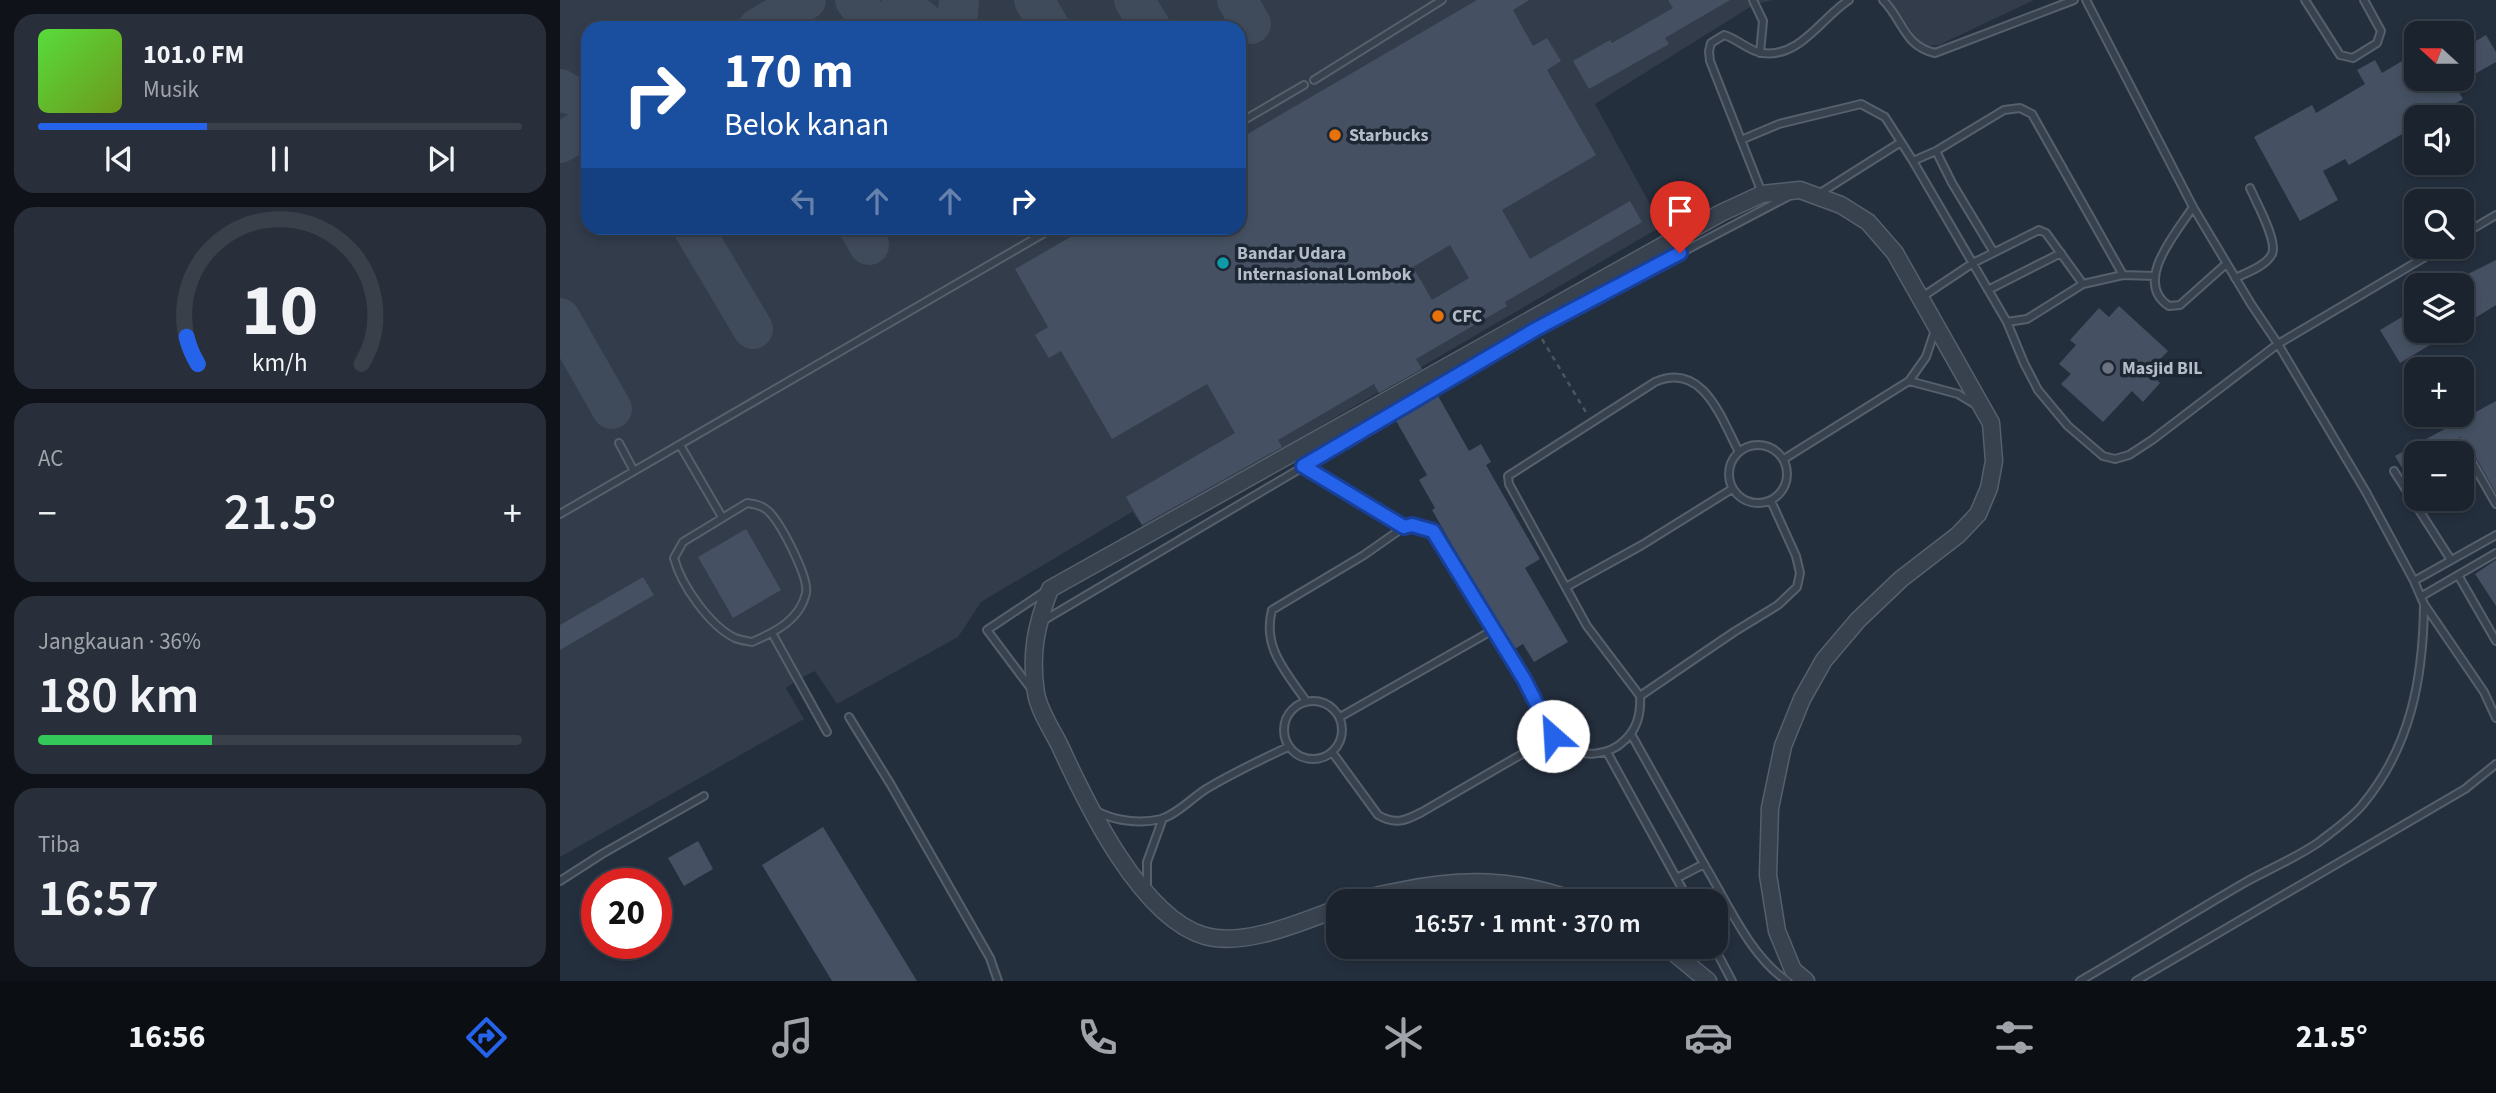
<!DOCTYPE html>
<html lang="id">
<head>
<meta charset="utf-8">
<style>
  :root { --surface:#1b232e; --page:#282f3a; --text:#f1f3f6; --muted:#a0a4aa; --line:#39404a; --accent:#2563eb }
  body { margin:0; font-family:"Source Sans 3",sans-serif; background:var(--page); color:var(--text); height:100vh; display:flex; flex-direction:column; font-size:26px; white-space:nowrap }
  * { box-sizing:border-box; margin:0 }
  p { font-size:23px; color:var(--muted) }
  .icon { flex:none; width:38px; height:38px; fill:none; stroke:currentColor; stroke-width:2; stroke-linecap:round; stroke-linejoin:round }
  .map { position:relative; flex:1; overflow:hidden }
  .side { display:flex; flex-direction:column; gap:14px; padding:14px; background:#0f1319; width:560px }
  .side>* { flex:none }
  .banner { position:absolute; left:21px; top:21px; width:665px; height:214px; border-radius:21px; box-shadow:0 4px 10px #0003,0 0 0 2px var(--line); background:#1a4fa0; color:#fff; overflow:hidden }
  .needle { width:46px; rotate:291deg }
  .tools { position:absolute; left:1844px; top:21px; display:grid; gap:14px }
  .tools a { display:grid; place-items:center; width:70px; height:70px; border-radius:14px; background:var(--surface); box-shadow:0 4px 10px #0003,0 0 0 2px var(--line); font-size:35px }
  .speed { position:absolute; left:21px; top:868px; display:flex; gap:14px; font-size:35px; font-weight:700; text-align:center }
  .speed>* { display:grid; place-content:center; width:91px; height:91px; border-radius:50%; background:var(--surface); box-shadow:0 4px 10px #0003,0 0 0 2px var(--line); line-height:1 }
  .speed .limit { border:10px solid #d22; background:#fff; color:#111 }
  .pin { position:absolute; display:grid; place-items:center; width:60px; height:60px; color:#fff; margin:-72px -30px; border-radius:50% 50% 50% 0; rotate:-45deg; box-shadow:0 0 7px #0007 }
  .pin .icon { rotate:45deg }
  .me { position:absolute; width:77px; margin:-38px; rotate:334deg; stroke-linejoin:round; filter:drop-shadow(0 0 5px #0008) }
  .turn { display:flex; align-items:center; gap:24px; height:147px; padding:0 28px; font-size:32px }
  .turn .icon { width:91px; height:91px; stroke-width:2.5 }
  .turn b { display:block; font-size:49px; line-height:60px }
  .lanes { display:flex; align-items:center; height:66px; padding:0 28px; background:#0003; justify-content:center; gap:35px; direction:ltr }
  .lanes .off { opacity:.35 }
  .big { font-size:52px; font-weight:600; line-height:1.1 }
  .side .widget { flex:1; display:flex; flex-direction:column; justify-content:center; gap:10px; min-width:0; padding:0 24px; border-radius:21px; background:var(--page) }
  .side .dial { align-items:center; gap:0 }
  .dial svg { height:182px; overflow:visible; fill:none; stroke:var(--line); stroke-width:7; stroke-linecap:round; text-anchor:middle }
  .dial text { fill:var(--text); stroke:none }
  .song { display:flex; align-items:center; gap:21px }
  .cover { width:84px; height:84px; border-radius:10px; background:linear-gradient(135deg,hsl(110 70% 55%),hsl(80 70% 35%)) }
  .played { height:7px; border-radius:4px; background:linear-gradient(90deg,var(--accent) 35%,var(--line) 35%) }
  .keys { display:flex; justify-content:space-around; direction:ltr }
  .heat { display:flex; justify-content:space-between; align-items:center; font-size:38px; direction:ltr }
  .charge { height:10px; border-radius:5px; background:linear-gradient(90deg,#34c759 36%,var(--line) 0) }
  .trip { position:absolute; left:766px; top:889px; width:402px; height:70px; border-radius:21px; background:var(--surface); box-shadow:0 4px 10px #0003,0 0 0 2px var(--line); font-weight:600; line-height:70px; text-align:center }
  .menu { display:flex; height:112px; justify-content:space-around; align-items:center; background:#0b0e12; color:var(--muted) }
  .menu .icon { width:49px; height:49px }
  .menu .active { color:var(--accent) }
  .menu b { font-size:32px; color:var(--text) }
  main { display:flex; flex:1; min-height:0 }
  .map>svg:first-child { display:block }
  .airport { fill:#323c4b; fill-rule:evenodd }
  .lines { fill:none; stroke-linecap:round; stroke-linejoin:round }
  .taxiway { stroke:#3f4a5a; stroke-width:40 }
  .building { fill:#455162; fill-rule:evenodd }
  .service-casing { stroke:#565f6c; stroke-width:10 }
  .tertiary-casing { stroke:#565f6c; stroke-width:19 }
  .path { stroke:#44595c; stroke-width:2.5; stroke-dasharray:5 5; stroke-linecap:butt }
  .service { stroke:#38414e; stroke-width:6 }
  .tertiary { stroke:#38414e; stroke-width:16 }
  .route-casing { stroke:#184099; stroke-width:18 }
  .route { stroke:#2563eb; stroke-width:12 }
  .food-dot { fill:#e8710a; stroke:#1d2633; stroke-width:2.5 }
  .culture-dot { fill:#0f9aa8; stroke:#1d2633; stroke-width:2.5 }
  .worship-dot { fill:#6b7280; stroke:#1d2633; stroke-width:2.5 }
  .labels { text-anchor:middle; stroke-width:7; stroke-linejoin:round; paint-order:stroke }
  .poi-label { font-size:18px; font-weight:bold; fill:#b4bcc9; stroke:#1d2633; text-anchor:start }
</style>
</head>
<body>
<main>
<section class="side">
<div class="widget">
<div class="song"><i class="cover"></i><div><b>101.0 FM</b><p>Musik</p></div></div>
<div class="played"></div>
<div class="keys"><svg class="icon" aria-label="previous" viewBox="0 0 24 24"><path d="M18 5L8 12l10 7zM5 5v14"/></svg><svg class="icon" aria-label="pause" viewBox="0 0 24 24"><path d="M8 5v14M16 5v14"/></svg><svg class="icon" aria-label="next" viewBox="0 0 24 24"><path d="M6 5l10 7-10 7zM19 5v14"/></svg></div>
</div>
<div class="widget dial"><svg viewBox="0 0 100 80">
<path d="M14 69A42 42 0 1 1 86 69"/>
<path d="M14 69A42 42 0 0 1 9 57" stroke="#2563eb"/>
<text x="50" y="56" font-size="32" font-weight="700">10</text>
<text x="50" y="72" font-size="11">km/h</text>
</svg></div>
<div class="widget"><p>AC</p>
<div class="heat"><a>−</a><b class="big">21.5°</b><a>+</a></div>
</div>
<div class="widget"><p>Jangkauan · 36%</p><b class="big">180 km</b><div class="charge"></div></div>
<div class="widget"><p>Tiba</p><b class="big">16:57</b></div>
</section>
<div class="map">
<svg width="1936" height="981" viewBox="0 0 1936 981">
  <rect width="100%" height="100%" fill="#242f3e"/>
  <path class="airport" d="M0,0H1213L1195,4L1035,104L1102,226L585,529L572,512L421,602L398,637L277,704L255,671L239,679L226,688L244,719L0,857ZM28,28H679V228H28Z
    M1330,0H1474L1379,45L1369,46L1359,42Z"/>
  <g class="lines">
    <path class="taxiway" d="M295,0L316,28
      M342,0L351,12L371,28
      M474,0L490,28
      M574,0L591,28
      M677,0L691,24
      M198,28L246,0
      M397,28L399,0
      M0,89L8,94L28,98
      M0,143L28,126
      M133,228L193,329
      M299,228L309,245
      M0,318L52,409"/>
  </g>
  <path class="building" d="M917,0H969L953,10L973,46L987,38L1001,61L987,70L1036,155L942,210L970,259L1070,201L1082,222L945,302L947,306L856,359L862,369L819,393L814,384L718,440L722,447L582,525L566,497L675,433L647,384L552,439L501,351L489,358L475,335L488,327L455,269L526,228H679V139ZM890,245L909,278L872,300L853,267Z
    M1108,0H1170L1105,38L1109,44L1029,89L1013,61L1050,40L1052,43L1113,8Z
    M1926,35L1936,52V62L1902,81V49Z
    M1857,52V79H1891L1903,99L1872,117H1851L1856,126L1789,165L1785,159L1763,171L1778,200L1740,221L1694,137L1752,105L1756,113L1805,84L1797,70L1815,60L1822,73Z
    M1936,260V305L1907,323L1902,313V277Z
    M1559,306L1608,351L1588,372L1600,383L1583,402L1572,391L1543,422L1501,384L1511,374L1499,364L1516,345L1510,340L1539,308L1549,317Z
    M1857,308V331H1893L1840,363L1820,330Z
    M877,394L909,451L921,444L931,462L926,465L980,559L965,568L1008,642L974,662L963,644L953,650L872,510L875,508L859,480L867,475L835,419Z
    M1936,401V493L1906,440L1900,437L1895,442L1900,453H1857V493L1835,456Z
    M186,529L221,590L173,618L138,557Z
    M1936,560V606L1915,574Z
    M83,577L94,595L0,650V625Z
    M263,827L357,981H272L202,865Z
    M138,841L153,869L124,886L108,858Z"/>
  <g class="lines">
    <g class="service-casing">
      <path id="service" d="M1193,0L1203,21L1200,53
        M1323,0C1343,20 1344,46 1375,53L1514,0
        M1526,0L1633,207L1691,304L1718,344L1806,492L1854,581L1864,604L1924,692L1936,718
        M1745,0L1780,55L1793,58L1817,43L1821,31L1804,0
        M754,80L882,0
        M679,123L744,85
        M1181,140L1219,124L1301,104L1325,117L1341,142
        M1376,151L1392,183L1433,251
        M1202,193L1150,61L1149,51L1151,43L1164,35C1178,39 1190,52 1203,53C1240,58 1262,17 1289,0
        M1257,195L1341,142L1353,161
        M1633,207C1617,232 1572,282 1609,306L1620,305L1666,264
        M1902,235L1936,215
        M1563,275L1523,284L1467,319L1447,322L1353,161L1376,151L1444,110L1460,108L1472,114L1563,275L1595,276
        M1675,278C1686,273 1706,266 1712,254C1718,241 1696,202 1690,188
        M1428,290L1501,253
        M1362,297L1413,263L1479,230L1486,233L1523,284
        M1447,322L1464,363L1478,390L1508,426L1543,456L1555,459L1569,455L1592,440L1718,344L1882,247
        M1349,381L1398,394L1416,405
        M59,443L74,471
        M1901,443L1936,504
        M1169 474a29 29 0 1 1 58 0a29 29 0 1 1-58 0Z
        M120,445L162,517
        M1224,459L1349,381L1366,357L1375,330
        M743,466L844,527
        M1834,471L1891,560
        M187,503C194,504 201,505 207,510C220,521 249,577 246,593C240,620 215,632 192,642C187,641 180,640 175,638C150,626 121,585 114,558L123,542Z
        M0,514L493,228
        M1898,575L1936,641
        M1854,581L1936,535
        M1006,587L1082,545L1172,489
        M1862,596L1936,553
        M481,622L976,329L1229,196
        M212,633L267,732
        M472,690L427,630L484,592
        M1080,696L1174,632L1218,605L1237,587L1240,573L1236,556L1211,501
        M724 730a29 29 0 1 1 58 0a29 29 0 1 1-58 0Z
        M746,701C726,672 702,647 712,610L804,555L844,527L852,525L873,532C905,582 937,632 966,684C976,701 987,732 1001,744C1021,759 1049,756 1065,740C1078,728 1081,712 1080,696L1027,626L949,484L948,476L1095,382C1143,361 1161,418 1179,452
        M289,717L331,785L430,958L438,981
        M780,717L933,630
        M1071,734L1144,864
        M772,752L818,815C835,825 845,821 862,812L993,736
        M1047,752L1129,901
        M538,812C556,821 580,824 601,819C616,815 632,798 646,789C673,773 700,760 728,747
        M1117,878L1144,864C1168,903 1189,955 1227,981
        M0,881L42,854L144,796
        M587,888V862L603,818
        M1154,947L1172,981
        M1520,981C1575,949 1629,915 1684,883C1709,869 1736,858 1759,842C1773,831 1792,818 1803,804C1851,746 1863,678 1864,606
        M1576,981L1905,789L1936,764"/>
    </g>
    <g class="tertiary-casing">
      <path id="tertiary" d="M797,901C810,896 825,894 839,891C902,878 954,878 1016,901
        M779,908C741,922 685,947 645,936C581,918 526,803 500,746C492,730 479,711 476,693C470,653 476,626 490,589L1161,213L1202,194L1240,190L1281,205L1308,222L1335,253L1431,423L1434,461L1429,488L1418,514L1398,535L1341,579L1298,620L1264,660L1242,699L1223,746L1210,808L1208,875L1217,931L1233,970L1246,981
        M1107,947L1148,981"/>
    </g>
    <path class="path" d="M982,339L1027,414"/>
    <use href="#service" class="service"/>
    <use href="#tertiary" class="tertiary"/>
  </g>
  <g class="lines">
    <g class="route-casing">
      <path id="route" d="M993,736L964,679L873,531L852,525L844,527L743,466L976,329L1120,253"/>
    </g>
    <use href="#route" class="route"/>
  </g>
  <g class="food-dot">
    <circle cx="775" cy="135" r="7"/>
    <circle cx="878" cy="316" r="7"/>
  </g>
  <circle class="culture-dot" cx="663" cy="263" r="7"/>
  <circle class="worship-dot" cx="1548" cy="368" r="7"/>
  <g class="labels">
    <g class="poi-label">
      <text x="789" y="141">Starbucks</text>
      <text x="677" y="259">Bandar Udara<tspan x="677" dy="21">Internasional Lombok</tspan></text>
      <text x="892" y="322">CFC</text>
      <text x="1562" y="374">Masjid BIL</text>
    </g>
  </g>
</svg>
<div class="tools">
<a><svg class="needle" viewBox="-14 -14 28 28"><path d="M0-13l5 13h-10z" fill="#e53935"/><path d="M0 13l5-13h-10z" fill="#a0a4aa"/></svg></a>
<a><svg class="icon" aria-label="sound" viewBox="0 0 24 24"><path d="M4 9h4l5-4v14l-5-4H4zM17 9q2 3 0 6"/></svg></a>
<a><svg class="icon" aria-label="search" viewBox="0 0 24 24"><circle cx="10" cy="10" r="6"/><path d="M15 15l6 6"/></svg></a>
<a><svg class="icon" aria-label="layers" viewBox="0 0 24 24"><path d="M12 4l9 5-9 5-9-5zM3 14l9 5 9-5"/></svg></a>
<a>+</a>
<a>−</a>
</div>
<div class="speed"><div class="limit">20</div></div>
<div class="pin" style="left:1120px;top:253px;background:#d93025"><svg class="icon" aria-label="arrive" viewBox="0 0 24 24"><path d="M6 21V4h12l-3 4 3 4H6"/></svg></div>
<svg class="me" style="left:993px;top:736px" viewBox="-20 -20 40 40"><circle r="19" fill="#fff"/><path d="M0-13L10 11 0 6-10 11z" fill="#2563eb"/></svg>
<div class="trip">16:57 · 1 mnt · 370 m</div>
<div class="banner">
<div class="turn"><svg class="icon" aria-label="right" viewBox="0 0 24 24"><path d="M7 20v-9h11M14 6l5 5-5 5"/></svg><div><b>170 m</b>Belok kanan</div></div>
<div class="lanes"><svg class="icon off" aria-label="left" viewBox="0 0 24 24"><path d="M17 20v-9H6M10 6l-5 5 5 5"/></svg><svg class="icon off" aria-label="ahead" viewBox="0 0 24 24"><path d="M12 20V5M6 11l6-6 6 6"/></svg><svg class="icon off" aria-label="ahead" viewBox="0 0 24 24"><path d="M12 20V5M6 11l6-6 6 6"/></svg><svg class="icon" aria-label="right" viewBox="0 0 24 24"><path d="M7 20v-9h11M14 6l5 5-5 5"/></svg></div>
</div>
</div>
</main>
<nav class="menu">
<b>16:56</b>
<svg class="icon active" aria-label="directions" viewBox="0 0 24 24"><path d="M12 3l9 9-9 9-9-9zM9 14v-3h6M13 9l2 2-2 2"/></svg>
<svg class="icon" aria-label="music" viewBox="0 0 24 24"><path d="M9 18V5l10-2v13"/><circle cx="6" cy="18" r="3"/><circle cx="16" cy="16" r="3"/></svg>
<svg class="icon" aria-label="phone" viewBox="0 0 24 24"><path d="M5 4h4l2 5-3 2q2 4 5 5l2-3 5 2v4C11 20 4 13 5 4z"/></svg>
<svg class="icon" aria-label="climate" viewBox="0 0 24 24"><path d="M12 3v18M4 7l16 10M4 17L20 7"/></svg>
<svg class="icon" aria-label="car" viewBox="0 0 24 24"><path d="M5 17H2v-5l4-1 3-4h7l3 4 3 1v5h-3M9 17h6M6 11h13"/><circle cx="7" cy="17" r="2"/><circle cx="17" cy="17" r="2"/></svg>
<svg class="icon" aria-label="filters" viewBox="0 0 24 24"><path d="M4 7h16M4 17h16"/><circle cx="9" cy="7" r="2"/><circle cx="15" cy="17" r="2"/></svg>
<b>21.5°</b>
</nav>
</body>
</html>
